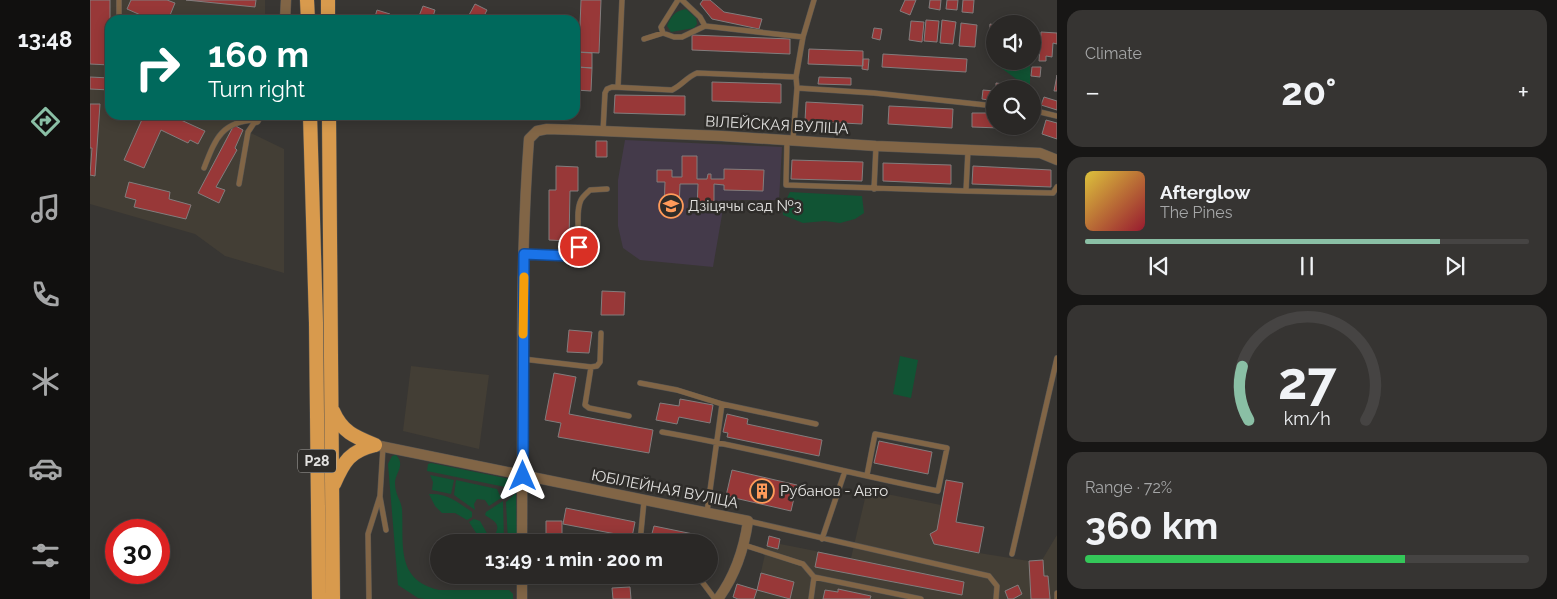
<!DOCTYPE html>
<html lang="en">
<head>
<meta charset="utf-8">
<style>
  :root { --surface:#2a2826; --page:#363432; --text:#f1f3f6; --muted:#a5a6a7; --line:#464443; --accent:#8abfa5 }
  body { margin:0; font-family:Raleway,sans-serif; background:var(--page); color:var(--text); height:100vh; display:flex; flex-direction:column; font-size:19px; white-space:nowrap }
  * { box-sizing:border-box; margin:0 }
  p { font-size:16px; color:var(--muted) }
  .icon { flex:none; width:28px; height:28px; fill:none; stroke:currentColor; stroke-width:2; stroke-linecap:round; stroke-linejoin:round }
  .map { position:relative; flex:1; overflow:hidden }
  .drawer { display:flex; flex-direction:column; gap:10px; padding:10px; background:#171615; width:500px }
  .drawer>* { flex:none }
  .guide { position:absolute; left:15px; top:15px; width:475px; height:105px; border-radius:15px; box-shadow:0 2px 12px #0003,0 0 0 1px var(--line); background:#00695c; color:#fff; overflow:hidden }
  .controls { position:absolute; left:896px; top:15px; display:grid; gap:10px }
  .controls a { display:grid; place-items:center; width:55px; height:55px; border-radius:50%; background:var(--surface); box-shadow:0 2px 12px #0003,0 0 0 1px var(--line); font-size:25px }
  .speed { position:absolute; left:15px; top:519px; display:flex; gap:10px; font-size:25px; font-weight:700; text-align:center }
  .speed>* { display:grid; place-content:center; width:65px; height:65px; border-radius:50%; background:var(--surface); box-shadow:0 2px 12px #0003,0 0 0 1px var(--line); line-height:1 }
  .speed .limit { border:8px solid #d22; background:#fff; color:#111 }
  .pin { position:absolute; display:grid; place-items:center; width:42px; height:42px; color:#fff; margin:-21px; border:2px solid #fff; border-radius:50%; box-shadow:0 1px 5px #0007 }
  .me { position:absolute; width:55px; margin:-28px; rotate:0deg; stroke-linejoin:round; filter:drop-shadow(0 0 4px #0008) }
  .turn { display:flex; align-items:center; gap:18px; height:105px; padding:0 20px; font-size:22px }
  .turn .icon { width:65px; height:65px; stroke-width:2.5 }
  .turn b { display:block; font-size:35px; line-height:42px }
  .big { font-size:38px; font-weight:700; line-height:1.1 }
  .drawer .tile { flex:1; display:flex; flex-direction:column; justify-content:center; gap:8px; min-width:0; padding:0 18px; border-radius:15px; background:var(--page) }
  .drawer .dial { align-items:center; gap:0 }
  .dial svg { height:130px; overflow:visible; fill:none; stroke:var(--line); stroke-width:7; stroke-linecap:round; text-anchor:middle }
  .dial text { fill:var(--text); stroke:none }
  .song { display:flex; align-items:center; gap:15px }
  .cover { width:60px; height:60px; border-radius:8px; background:linear-gradient(135deg,hsl(50 70% 55%),hsl(350 70% 35%)) }
  .played { height:5px; border-radius:2px; background:linear-gradient(90deg,var(--accent) 80%,var(--line) 80%) }
  .keys { display:flex; justify-content:space-around; direction:ltr }
  .heat { display:flex; justify-content:space-between; align-items:center; font-size:28px; direction:ltr }
  .charge { height:8px; border-radius:4px; background:linear-gradient(90deg,#34c759 72%,var(--line) 0) }
  .trip { position:absolute; left:340px; top:534px; width:288px; height:50px; border-radius:25px; background:var(--surface); box-shadow:0 2px 12px #0003,0 0 0 1px var(--line); font-weight:700; line-height:50px; text-align:center }
  main { display:flex; flex:1; min-height:0 }
  .dock { display:flex; flex-direction:column; width:90px; justify-content:space-around; align-items:center; background:#11100f; color:var(--muted) }
  .dock .icon { width:35px; height:35px }
  .dock .on { color:var(--accent) }
  .dock b { font-size:22px; color:var(--text) }
  .map>svg:first-child { display:block }
  .built { fill:#433e35 }
  .education { fill:#443a4a }
  .green { fill:#115434 }
  .building { fill:#983838; stroke:#827d7d }
  .lines { fill:none; stroke-linecap:round; stroke-linejoin:round }
  .service-casing { stroke:#575552; stroke-width:6 }
  .minor-casing { stroke:#575552; stroke-width:11 }
  .trunk-casing { stroke:#575552; stroke-width:15 }
  .service { stroke:#816546; stroke-width:5 }
  .minor { stroke:#816546; stroke-width:10 }
  .trunk { stroke:#d89a4d; stroke-width:14 }
  .route-casing { stroke:#114b97; stroke-width:12 }
  .route { stroke:#1a73e8; stroke-width:9 }
  .slow { stroke:#f59e0b; stroke-width:9 }
  .labels { text-anchor:middle; stroke-width:5; stroke-linejoin:round; paint-order:stroke }
  .shield { fill:#2e2c29; stroke:#acaba8; stroke-width:1 }
  .shield-label { font-size:14px; font-weight:bold; fill:#e2e1df }
  .street-label { font-size:15px; fill:#e2e1df; stroke:#2e2c29 }
  .poi-label { font-size:15px; fill:#e2e1df; stroke:#2e2c29; text-anchor:start }
</style>
</head>
<body>
<main>
<nav class="dock">
<b>13:48</b>
<svg class="icon on" aria-label="directions" viewBox="0 0 24 24"><path d="M12 3l9 9-9 9-9-9zM9 14v-3h6M13 9l2 2-2 2"/></svg>
<svg class="icon" aria-label="music" viewBox="0 0 24 24"><path d="M9 18V5l10-2v13"/><circle cx="6" cy="18" r="3"/><circle cx="16" cy="16" r="3"/></svg>
<svg class="icon" aria-label="phone" viewBox="0 0 24 24"><path d="M5 4h4l2 5-3 2q2 4 5 5l2-3 5 2v4C11 20 4 13 5 4z"/></svg>
<svg class="icon" aria-label="climate" viewBox="0 0 24 24"><path d="M12 3v18M4 7l16 10M4 17L20 7"/></svg>
<svg class="icon" aria-label="car" viewBox="0 0 24 24"><path d="M5 17H2v-5l4-1 3-4h7l3 4 3 1v5h-3M9 17h6M6 11h13"/><circle cx="7" cy="17" r="2"/><circle cx="17" cy="17" r="2"/></svg>
<svg class="icon" aria-label="filters" viewBox="0 0 24 24"><path d="M4 7h16M4 17h16"/><circle cx="9" cy="7" r="2"/><circle cx="15" cy="17" r="2"/></svg>
</nav>
<div class="map">
<svg width="967" height="599" viewBox="0 0 967 599">
  <rect width="100%" height="100%" fill="#383633"/>
  <path class="built" d="M0,0H175V20H20V115H142L144,125L194,149V273L135,256L105,234L0,204Z
    M321,366L399,375L389,449L313,431Z
    M856,480L873,483L866,522L894,527L889,553L939,561L952,560L967,535V599H648L643,597L647,584L667,590L679,536L690,539V544L761,558L777,490L851,505Z"/>
  <path class="education" d="M535,140L692,147L689,200H642L636,203L633,209L623,267L550,260L533,248L528,226V180Z"/>
  <path class="green" d="M596,9L606,18L607,24L604,28L581,32L577,26C581,16 585,11 596,9Z
    M914,61L940,64V89L907,65Z
    M700,192L772,196L774,213L765,219L750,223L735,221L713,223L693,215V206Z
    M810,356L828,360L821,398L803,394Z
    M306,455C316,465 305,473 305,483C305,495 311,500 312,509C314,544 305,580 349,590H419L423,594V599H335L328,598L308,585L298,464L302,456Z
    M341,463L420,479L425,489L337,471L338,464Z
    M340,475L364,480L361,494L342,490L343,482Z
    M366,480L407,489L411,498L399,506L395,500L387,499L384,504L385,510L364,495Z
    M426,493L427,542H418L416,502Z
    M339,494C357,493 368,502 382,512V517L377,520L365,513H352L345,506Z
    M413,501L414,542H405L403,537C412,525 406,522 395,515L396,512Z
    M384,519L390,521L402,542H392L379,522Z
    M377,575H428L429,581L381,582L378,580Z"/>
  <path class="building" d="M0,0H20V65L0,64Z
    M41,0H77L85,3L78,20H62L37,9Z
    M96,0H166L165,7Z
    M491,0H511L509,53L489,52Z
    M613,0H620L634,12L672,19L669,29L622,19L610,4Z
    M815,0H826L820,15L810,11Z
    M840,0H851L850,10L839,8Z
    M857,0H868L867,10L856,9Z
    M873,0H884L883,13L872,12Z
    M385,4L397,10L392,20L379,15Z
    M333,6L345,10L342,20L329,16Z
    M287,10L300,14L298,20H284Z
    M836,20L849,21L847,42L834,41Z
    M852,20L866,22L863,44L850,43Z
    M821,21L834,22L832,42L819,40Z
    M871,23L887,25L885,47L869,46Z
    M900,24L905,25V52L898,51Z
    M784,28L792,29L790,40L782,38Z
    M942,32H946L944,57H942Z
    M951,32L967,33V44L963,43L962,57L956,56V61H949Z
    M602,35L700,39V54L602,50Z
    M719,49L773,51V66L718,64Z
    M485,52L502,53V68L489,67L490,58H485Z
    M793,54L877,59L876,72L792,67Z
    M773,59H779L778,70L772,69Z
    M485,67L502,68L501,91L485,90Z
    M942,67H951L950,77L941,76Z
    M967,75V91H964Z
    M0,77L20,78V90L0,89Z
    M729,77L761,78V85L728,84Z
    M622,82L691,84V103L622,101Z
    M906,83L914,84L913,89H906Z
    M893,90L905,91V101L892,99Z
    M525,95L595,96V115L524,113Z
    M954,97L967,101V110L951,105Z
    M716,102L773,105L772,124L715,121Z
    M0,104H10L5,176L0,175L2,148H0Z
    M799,106L863,109L862,128L798,124Z
    M882,113H905V126H938V129L882,127Z
    M54,115H80L115,131L108,144L100,140L98,143L71,130L54,168L34,160Z
    M435,115H471V119Z
    M956,120L967,123V139L952,134Z
    M144,125L153,130L145,148L147,150L126,187L135,190L129,203L108,193Z
    M506,141H517V157H506Z
    M592,156H607V179H617L618,174H621V179H634V169L674,170L673,191L634,190V185L624,184V209H607L608,184H590L589,208H574L575,182H567V170H582V177H592Z
    M702,160L773,162L772,181L701,179Z
    M793,163L861,165V184L793,181Z
    M466,166L488,167V191H480L479,241L459,240V190H466Z
    M883,166L961,170V187L882,184Z
    M39,182L80,192L79,199L101,205L96,219L44,207L46,200L35,197Z
    M512,291L535,292L534,315H511Z
    M479,330L502,332L499,353L477,352Z
    M464,373L486,377L479,414L563,430L559,453L468,437L471,423L455,420Z
    M590,399L623,405L620,423L589,417L587,424L566,420L570,403L589,406Z
    M637,414L658,419L657,424L732,440L729,456L637,437L638,433L633,432Z
    M789,441L842,452L838,474L784,463Z
    M642,470L707,485L701,511L636,496Z
    M856,480L873,483L866,522L894,527L889,553L844,544L840,534L847,530Z
    M476,508L545,522L542,537L473,524Z
    M456,521H472V542H456Z
    M564,526L608,535L606,542H567L560,541Z
    M679,536L690,539L688,549L677,546Z
    M728,552L874,582L872,595L725,567Z
    M953,560L954,576H958L960,599H941L939,561Z
    M671,573L704,582L700,599L667,590Z
    M647,584L667,590L664,599H648L643,597Z
    M928,585L932,594L923,599H918L915,591Z
    M540,587L541,599H523L522,588Z
    M748,589L781,596L780,599H733L735,590L748,592Z"/>
  <g class="lines">
    <g class="service-casing">
      <path id="service" d="M29,0V16
        M588,0L571,27L573,33L584,37H592L615,26L713,37
        M592,0L610,17L615,26
        M554,39L573,33
        M706,77L713,37L724,0
        M528,87L532,0
        M942,110L967,116
        M147,115L156,120
        M513,131L515,93L517,89L522,87L582,90C592,85 597,77 607,73L706,77L707,88
        M703,139L707,88L784,93L905,106
        M697,140L696,185L876,191L878,150
        M114,168C125,140 131,121 166,120
        M149,184L158,132L166,120
        M784,189L786,146
        M876,191L963,193L967,187
        M434,254L481,256L486,253C492,237 484,214 491,200C493,196 497,193 500,190L517,189
        M433,359L501,367L507,366L510,362L511,333
        M501,367L495,405L499,408L539,416
        M550,383L587,390L632,404L617,512
        M632,404L726,424
        M572,432C665,448 756,473 848,491L857,448L785,434L777,475
        M290,497L296,530
        M658,521L899,576L907,586L906,599
        M732,539L755,471
        M550,542L554,501
        M654,545L713,564L724,577L831,599
        M922,554L967,358
        M607,575L625,599
        M279,599L278,534L290,496L293,447
        M721,599L724,577
        M967,599V593"/>
    </g>
    <g class="minor-casing">
      <path id="minor" d="M195,20L196,0
        M166,120L168,115
        M285,445L658,521C654,549 645,576 628,599
        M432,542C433,408 429,273 439,139L447,131L457,129L488,130L632,136L786,146L950,153L967,160
        M432,575V599"/>
    </g>
    <g class="trunk-casing">
      <path id="trunk" d="M217,0L218,20
        M238,0V20
        M220,115L226,323L229,599
        M239,115L243,599
        M243,411C252,432 265,437 285,445
        M244,484C254,461 260,451 285,445"/>
    </g>
    <use href="#service" class="service"/>
    <use href="#minor" class="minor"/>
    <use href="#trunk" class="trunk"/>
  </g>
  <g class="lines">
    <g class="route-casing">
      <path id="route" d="M433,476L434,254L481,256L486,253L489,247"/>
    </g>
    <use href="#route" class="route"/>
    <path class="slow" d="M433,334L434,277"/>
  </g>
  <defs>
    <g id="school-ring" transform="scale(1.25)"><circle r="9.5" fill="#2e2c29" stroke="#ff9b5a" stroke-width="1.5"/><path d="M0-5L7-2L0 1L-7-2ZM-4 1L0 2.5L4 1V4Q0 6-4 4Z" fill="#ff9b5a"/></g>
    <g id="building-ring" transform="scale(1.25)"><circle r="9.5" fill="#2e2c29" stroke="#ff9b5a" stroke-width="1.5"/><path d="M-4-6H4V6H1V3H-1V6H-4ZM-2.5-4.3h1.7v1.8h-1.7ZM.8-4.3h1.7v1.8H.8ZM-2.5-1h1.7V.8h-1.7ZM.8-1h1.7V.8H.8Z" fill="#ff9b5a"/></g>
  </defs>
  <g fill-rule="evenodd">
    <use href="#school-ring" x="581" y="206"/>
    <use href="#building-ring" x="672" y="491"/>
  </g>
  <g class="labels">
    <rect class="shield" x="208" y="449.5" width="38" height="23" rx="4"/>
    <g class="shield-label">
      <text x="227" y="466">Р28</text>
    </g>
    <g class="street-label">
      <text transform="translate(687 125) rotate(3)" y="5">ВІЛЕЙСКАЯ ВУЛІЦА</text>
      <text transform="translate(575 489) rotate(11)" y="5">ЮБІЛЕЙНАЯ ВУЛІЦА</text>
    </g>
    <g class="poi-label">
      <text x="598" y="211">Дзіцячы сад №3</text>
      <text x="690" y="496">Рубанов - Авто</text>
    </g>
  </g>
</svg>
<div class="controls">
<a><svg class="icon" aria-label="sound" viewBox="0 0 24 24"><path d="M4 9h4l5-4v14l-5-4H4zM17 9q2 3 0 6"/></svg></a>
<a><svg class="icon" aria-label="search" viewBox="0 0 24 24"><circle cx="10" cy="10" r="6"/><path d="M15 15l6 6"/></svg></a>
</div>
<div class="speed"><div class="limit">30</div></div>
<div class="pin" style="left:489px;top:247px;background:#d93025"><svg class="icon" aria-label="arrive" viewBox="0 0 24 24"><path d="M6 21V4h12l-3 4 3 4H6"/></svg></div>
<svg class="me" style="left:433px;top:476px" viewBox="-20 -20 40 40"><path d="M0-17L14 15 0 8-14 15z" fill="#1a73e8" stroke="#fff" stroke-width="4"/></svg>
<div class="trip">13:49 · 1 min · 200 m</div>
<div class="guide">
<div class="turn"><svg class="icon" aria-label="right" viewBox="0 0 24 24"><path d="M7 20v-9h11M14 6l5 5-5 5"/></svg><div><b>160 m</b>Turn right</div></div>
</div>
</div>
<section class="drawer">
<div class="tile"><p>Climate</p>
<div class="heat"><a>−</a><b class="big">20°</b><a>+</a></div>
</div>
<div class="tile">
<div class="song"><i class="cover"></i><div><b>Afterglow</b><p>The Pines</p></div></div>
<div class="played"></div>
<div class="keys"><svg class="icon" aria-label="previous" viewBox="0 0 24 24"><path d="M18 5L8 12l10 7zM5 5v14"/></svg><svg class="icon" aria-label="pause" viewBox="0 0 24 24"><path d="M8 5v14M16 5v14"/></svg><svg class="icon" aria-label="next" viewBox="0 0 24 24"><path d="M6 5l10 7-10 7zM19 5v14"/></svg></div>
</div>
<div class="tile dial"><svg viewBox="0 0 100 80">
<path d="M14 69A42 42 0 1 1 86 69"/>
<path d="M14 69A42 42 0 0 1 10 36" stroke="#8abfa5"/>
<text x="50" y="56" font-size="32" font-weight="700">27</text>
<text x="50" y="72" font-size="11">km/h</text>
</svg></div>
<div class="tile"><p>Range · 72%</p><b class="big">360 km</b><div class="charge"></div></div>
</section>
</main>
</body>
</html>
